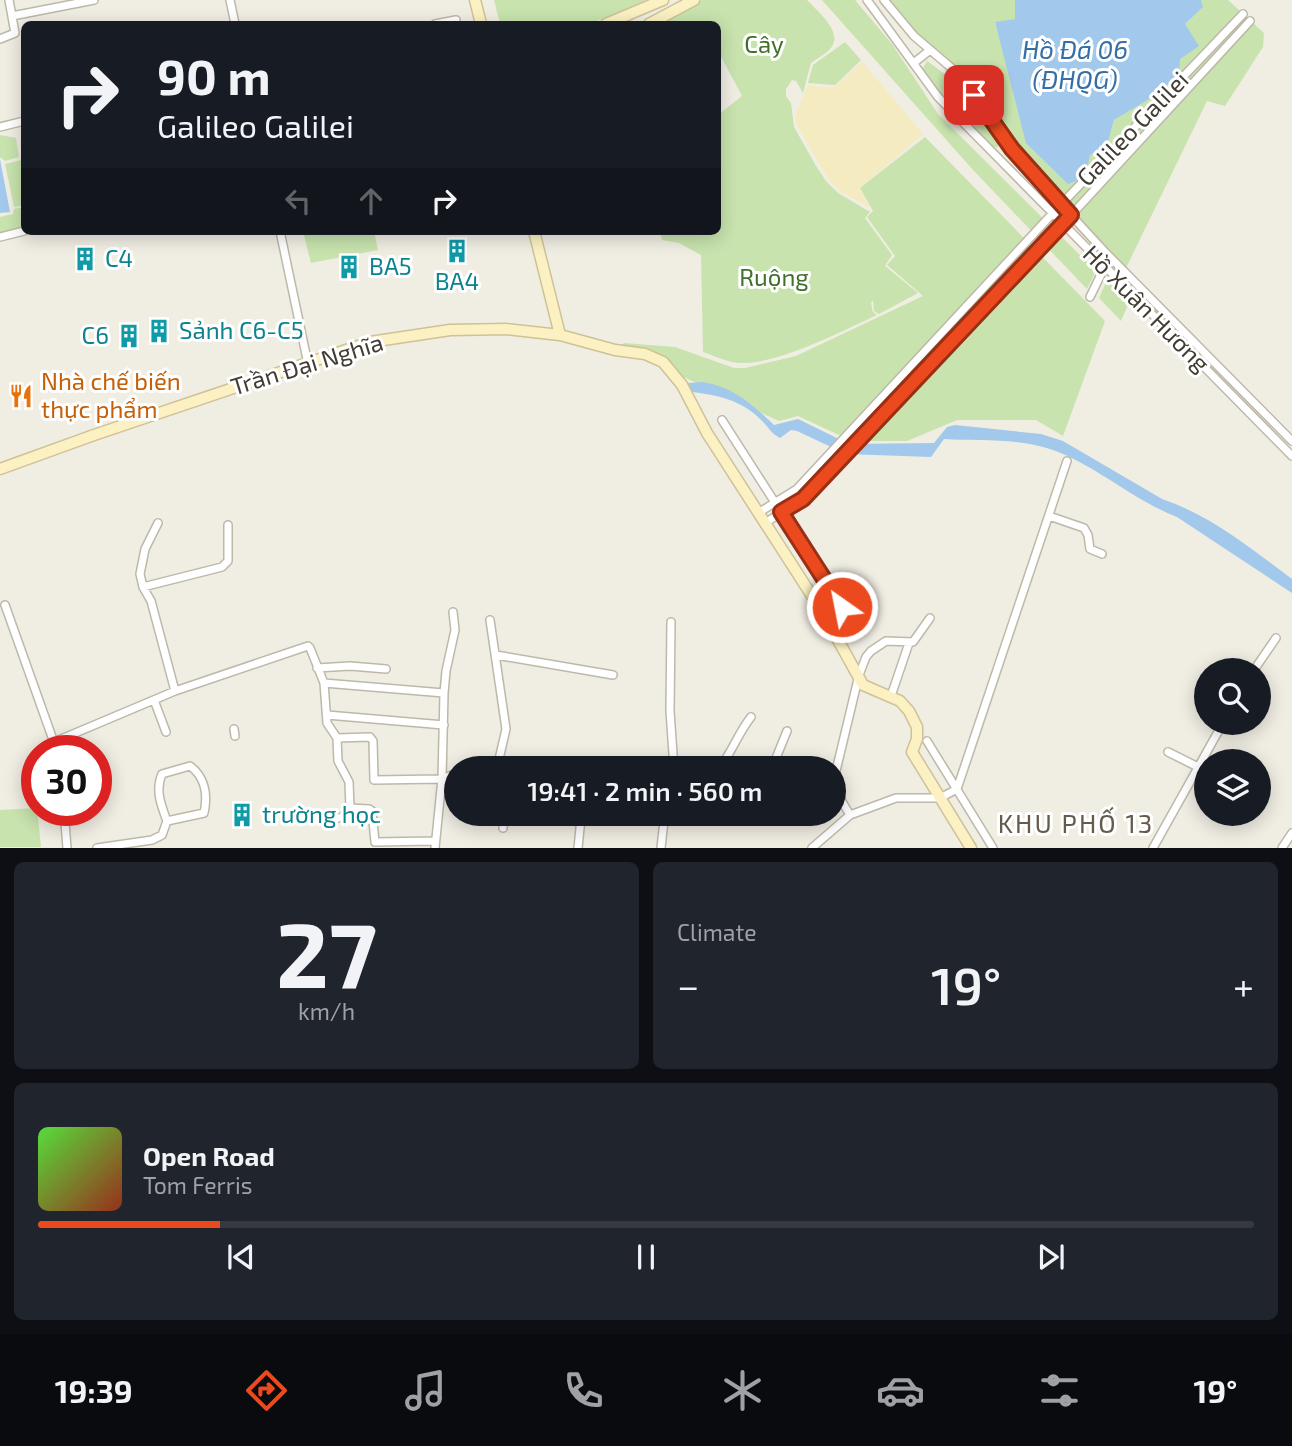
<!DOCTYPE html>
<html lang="en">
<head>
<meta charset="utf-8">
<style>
  :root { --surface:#171b24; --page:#20242c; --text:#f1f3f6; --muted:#9ea1a6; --line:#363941; --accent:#ec4a1e }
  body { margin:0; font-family:"Exo 2",sans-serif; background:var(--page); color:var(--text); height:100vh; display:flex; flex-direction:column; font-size:26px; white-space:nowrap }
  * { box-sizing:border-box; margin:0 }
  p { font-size:23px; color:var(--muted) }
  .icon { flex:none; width:38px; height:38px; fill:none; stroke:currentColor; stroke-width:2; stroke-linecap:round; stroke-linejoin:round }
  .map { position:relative; height:848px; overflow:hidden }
  .drawer { display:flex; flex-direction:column; gap:14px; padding:14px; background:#0d0f14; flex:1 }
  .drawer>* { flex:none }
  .banner { position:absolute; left:21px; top:21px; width:700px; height:214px; border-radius:10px; box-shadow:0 4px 18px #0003; background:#171b24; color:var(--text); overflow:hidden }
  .fabs { position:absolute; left:1194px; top:658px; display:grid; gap:14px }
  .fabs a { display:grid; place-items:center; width:77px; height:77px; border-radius:50%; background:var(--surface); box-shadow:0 4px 18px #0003; font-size:35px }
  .speed { position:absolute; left:21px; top:735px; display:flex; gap:14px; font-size:35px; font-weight:700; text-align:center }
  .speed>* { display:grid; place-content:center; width:91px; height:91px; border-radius:50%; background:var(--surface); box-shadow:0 4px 18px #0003; line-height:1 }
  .speed .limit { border:10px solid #d22; background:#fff; color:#111 }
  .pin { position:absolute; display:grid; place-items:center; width:60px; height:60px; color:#fff; margin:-30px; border-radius:14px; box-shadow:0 4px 10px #0006 }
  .me { position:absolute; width:77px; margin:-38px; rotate:327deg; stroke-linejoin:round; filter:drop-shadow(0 0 5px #0008) }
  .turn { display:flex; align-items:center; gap:24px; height:147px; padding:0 21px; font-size:32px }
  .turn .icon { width:91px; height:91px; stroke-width:2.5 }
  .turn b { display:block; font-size:49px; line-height:60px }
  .lanes { display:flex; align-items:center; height:66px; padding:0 21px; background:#0003; justify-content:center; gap:35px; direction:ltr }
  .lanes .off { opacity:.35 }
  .big { font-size:52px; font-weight:600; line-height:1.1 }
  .drawer .widget { flex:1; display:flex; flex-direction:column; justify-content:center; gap:10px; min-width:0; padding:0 24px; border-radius:10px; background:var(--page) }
  .drawer .dial { align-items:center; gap:0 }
  .dial b { font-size:91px; line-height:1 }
  .song { display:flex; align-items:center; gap:21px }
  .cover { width:84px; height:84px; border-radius:10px; background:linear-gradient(135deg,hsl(110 70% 55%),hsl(10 70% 35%)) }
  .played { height:7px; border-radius:4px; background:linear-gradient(90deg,var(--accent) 15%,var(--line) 15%) }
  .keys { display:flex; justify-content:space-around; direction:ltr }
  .heat { display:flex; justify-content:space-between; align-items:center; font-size:38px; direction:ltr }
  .drawer .tiles { flex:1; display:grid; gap:14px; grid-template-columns:1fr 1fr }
  .widget:last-child { grid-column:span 2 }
  .trip { position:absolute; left:444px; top:756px; width:402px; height:70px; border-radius:35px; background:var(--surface); box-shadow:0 4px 18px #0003; font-weight:600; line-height:70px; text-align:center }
  .menu { display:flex; height:112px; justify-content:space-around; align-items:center; background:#090b0e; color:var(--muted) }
  .menu .icon { width:49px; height:49px }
  .menu .active { color:var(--accent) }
  .menu b { font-size:32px; color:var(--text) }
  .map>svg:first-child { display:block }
  .green { fill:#c8e3ae }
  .sand { fill:#f4ecc0 }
  .water { fill:#a2c8eb }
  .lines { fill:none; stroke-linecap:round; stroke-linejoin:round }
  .street-casing { stroke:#beb8a9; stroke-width:10 }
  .secondary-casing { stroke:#cec296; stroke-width:13 }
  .street { stroke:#fff; stroke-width:7 }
  .secondary { stroke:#fbf1c3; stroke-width:10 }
  .route-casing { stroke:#993014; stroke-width:18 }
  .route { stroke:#ec4a1e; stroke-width:12 }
  .labels { text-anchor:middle; stroke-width:6; stroke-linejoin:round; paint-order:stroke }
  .park-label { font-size:24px; fill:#416f2c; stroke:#fff }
  .street-label { font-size:24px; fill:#423d34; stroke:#fff }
  .culture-label { font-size:24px; fill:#0d838f; stroke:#fff; text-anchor:start }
  .food-label { font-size:24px; fill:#c56008; stroke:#fff; text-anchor:start }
  .water-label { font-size:26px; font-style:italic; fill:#356fa6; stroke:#fff }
  .neighbourhood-label { font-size:26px; letter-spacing:2px; fill:#645b4c; stroke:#fff }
</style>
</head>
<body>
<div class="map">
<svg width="1292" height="848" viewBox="0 0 1292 848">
  <rect width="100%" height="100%" fill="#f0ede3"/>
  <path class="green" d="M494,0H646L607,18L586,24H500Z
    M702,0H807C817,11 845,33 830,49C826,54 817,58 811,63L803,93L796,81L792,80L786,89V96L791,103L794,127L816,166L826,181L838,193L870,212L865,218L892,255L885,266L918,293L879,314L874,311L873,300L871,303L873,312L877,315C842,331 777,365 739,363C728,362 714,356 703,352L701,255L679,243L662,240L661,235L646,231H718V115L742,96L718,51V24H666V22Z
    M822,0H855L892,44L938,114L1096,271L1087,289L974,171Z
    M885,0H1015V19L995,23L1012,80L1090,155L1106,149L1114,120L1156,95L1179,59L1185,24L1203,7L1201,0H1228L1264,33L1263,47L1225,106L1207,101L1126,268L1061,200L1012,143L974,85L921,43Z
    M845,42L861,60L835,85L808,83L813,65Z
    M927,61C936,68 946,74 955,82C966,92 1001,134 998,147L992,148L941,97L922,70Z
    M0,135L16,138L19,157L5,161L0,157Z
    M925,137L1105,321L1063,436L1036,420H957L907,441H852L798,416L779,421L677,374L657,354L618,348L624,343L675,347L734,368H745L796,356L923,296L887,265L895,256L867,217L873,211L860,188Z
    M21,160L24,176V205L14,207L5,164Z
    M24,207V228L0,234V217L13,214L14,209Z
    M318,231H374L378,250L311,263L304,235Z
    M1108,278L1130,300L1121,321L1099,298Z
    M37,808L41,847H0V810Z"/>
  <path class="sand" d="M862,62L923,134L859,189L871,208L841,192L829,180L797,125L795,116L808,85L833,88Z"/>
  <path class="water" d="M1015,0H1201L1203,7L1185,24L1199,46L1180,59L1179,74L1156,95L1114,120L1106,149L1090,155L1085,178L1068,184L1026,143L995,22L1015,19Z
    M0,159L10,212L0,213Z
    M703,382C733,387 752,404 774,425L798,419L849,444L934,443L947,427L955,425L1041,434L1063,441L1162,499C1210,515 1252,549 1292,579V593L1177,517C1133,500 1097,466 1053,450C1020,438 979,441 944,439L931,457L846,454L797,431L791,430L780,438C770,433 768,426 760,419C742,400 716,395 692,392L688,383Z"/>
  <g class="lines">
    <g class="street-casing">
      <path id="street" d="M230,0L235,24
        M867,0L938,97L1292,456
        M884,0L914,36L962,77L1012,149L1034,175L1105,252L1292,441
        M12,16L94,0
        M435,24L456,20
        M0,39L15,33L9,0
        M915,62L930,50
        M0,127L24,121
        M280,231L308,364
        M0,237L24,231
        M1090,297L1105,266
        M722,420L842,607
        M758,513L797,489L1052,214L1243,14
        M1049,516L1084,528L1088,535L1090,549L1102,554
        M158,523L145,549L140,574L143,587L151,601L175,691
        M765,523L803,499L1063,224L1250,21
        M143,587L222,567L228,561V525
        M5,605L57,751
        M490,620L506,729L497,768
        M671,622L670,711L674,768
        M496,655L613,675
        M317,668L350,666L386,669
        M1254,670L1276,638
        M324,683L444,693
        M891,696L909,643
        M154,700L166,732
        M327,715L444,725
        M234,729L235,736
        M337,738L370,737L373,741L374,780L442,779L444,693L446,671L455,630L453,612
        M927,741L993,848
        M54,742L175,691L308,646L310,648L324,683L327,723L337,738L338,761L349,782L350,808L369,809L372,811L375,842L434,841
        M1168,752L1198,767
        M726,760L745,768
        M719,768C732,753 738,733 751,717
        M772,768L787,731
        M835,775L859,675L866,657L871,651L886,641L913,642L930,618
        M835,790L850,815
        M64,810L67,848
        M335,819L342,817L350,808
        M503,828L504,814
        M97,848L152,840L162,835L167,821L204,813C208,795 205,777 190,766L162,774C155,790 161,805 167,821
        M435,848L442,779L452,775L457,776
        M578,848L581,818
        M661,848L664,821L667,814
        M812,848L850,815L896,798H940L957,789L1067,461
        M1153,848L1223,723
        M1282,848L1292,833"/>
    </g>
    <g class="secondary-casing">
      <path id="secondary" d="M475,0L481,24
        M606,24L663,0
        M649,24L694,0
        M534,231L560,335
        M0,469L94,435L370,342L450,330L506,329L560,335L615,350L645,354L663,362L682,385L707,433L823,613L863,685L900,701L909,711L917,727V739L912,752L971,848"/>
    </g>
    <use href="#street" class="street"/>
    <use href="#secondary" class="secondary"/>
  </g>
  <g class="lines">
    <g class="route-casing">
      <path id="route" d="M842,607L781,512L803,499L1071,215L1012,149L974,95"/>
    </g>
    <use href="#route" class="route"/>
  </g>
  <defs>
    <g id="building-bare" transform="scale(1.89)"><path d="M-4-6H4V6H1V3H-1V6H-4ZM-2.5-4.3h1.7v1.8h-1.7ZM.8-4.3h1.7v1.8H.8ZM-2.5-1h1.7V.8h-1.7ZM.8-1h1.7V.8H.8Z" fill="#0f9aa8" stroke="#fff" stroke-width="2.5" paint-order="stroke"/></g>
    <g id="restaurant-bare" transform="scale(1.89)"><path d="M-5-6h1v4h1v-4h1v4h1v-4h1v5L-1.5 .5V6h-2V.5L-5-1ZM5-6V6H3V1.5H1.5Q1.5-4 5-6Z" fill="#e8710a" stroke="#fff" stroke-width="2.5" paint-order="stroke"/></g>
  </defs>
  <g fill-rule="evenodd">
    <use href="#building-bare" x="457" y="251"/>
    <use href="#building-bare" x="85" y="259"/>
    <use href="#building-bare" x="349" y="267"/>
    <use href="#building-bare" x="159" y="331"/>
    <use href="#building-bare" x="129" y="336"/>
    <use href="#restaurant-bare" x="21" y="396"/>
    <use href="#building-bare" x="242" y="815"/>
  </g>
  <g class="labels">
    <g class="park-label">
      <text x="764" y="53">Cây</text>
      <text x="774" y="286">Ruộng</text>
    </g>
    <g class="street-label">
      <text transform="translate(1133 129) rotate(-46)" y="8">Galileo Galilei</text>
      <text transform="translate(1146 309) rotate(45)" y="8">Hồ Xuân Hương</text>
      <text transform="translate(307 365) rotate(-17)" y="8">Trần Đại Nghĩa</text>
    </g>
    <g class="culture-label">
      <text x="105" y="267">C4</text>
      <text x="369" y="275">BA5</text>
      <text x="457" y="290" text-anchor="middle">BA4</text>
      <text x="179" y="339">Sảnh C6-C5</text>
      <text x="109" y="344" text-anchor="end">C6</text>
      <text x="262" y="823">trường học</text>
    </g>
    <g class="food-label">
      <text x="41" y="390">Nhà chế biến<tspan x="41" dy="28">thực phẩm</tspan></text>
    </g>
    <g class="water-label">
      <text x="1075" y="59">Hồ Đá 06<tspan x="1075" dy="30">(ĐHQG)</tspan></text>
    </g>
    <g class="neighbourhood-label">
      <text x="1076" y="833">KHU PHỐ 13</text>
    </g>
  </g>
</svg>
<div class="fabs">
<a><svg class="icon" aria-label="search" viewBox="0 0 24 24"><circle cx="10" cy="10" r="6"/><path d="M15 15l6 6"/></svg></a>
<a><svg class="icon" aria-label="layers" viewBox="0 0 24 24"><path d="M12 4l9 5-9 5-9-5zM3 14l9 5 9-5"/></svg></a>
</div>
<div class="speed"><div class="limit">30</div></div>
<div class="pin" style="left:974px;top:95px;background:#d93025"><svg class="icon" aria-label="arrive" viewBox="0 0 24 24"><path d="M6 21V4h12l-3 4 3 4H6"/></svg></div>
<svg class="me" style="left:842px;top:607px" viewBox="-20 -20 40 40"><circle r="17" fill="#ec4a1e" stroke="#fff" stroke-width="3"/><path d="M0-11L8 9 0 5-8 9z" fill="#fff"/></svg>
<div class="trip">19:41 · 2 min · 560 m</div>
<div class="banner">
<div class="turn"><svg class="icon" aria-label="right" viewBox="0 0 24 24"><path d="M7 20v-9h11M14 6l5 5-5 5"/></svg><div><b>90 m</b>Galileo Galilei</div></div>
<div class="lanes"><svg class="icon off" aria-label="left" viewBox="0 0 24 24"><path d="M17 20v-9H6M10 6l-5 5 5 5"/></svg><svg class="icon off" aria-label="ahead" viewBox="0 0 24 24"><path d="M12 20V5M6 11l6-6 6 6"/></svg><svg class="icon" aria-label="right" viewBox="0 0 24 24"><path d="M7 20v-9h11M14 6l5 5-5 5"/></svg></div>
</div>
</div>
<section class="drawer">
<div class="tiles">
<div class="widget dial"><b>27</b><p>km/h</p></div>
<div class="widget"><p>Climate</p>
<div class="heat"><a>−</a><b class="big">19°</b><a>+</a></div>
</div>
<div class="widget">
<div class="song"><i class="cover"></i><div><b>Open Road</b><p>Tom Ferris</p></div></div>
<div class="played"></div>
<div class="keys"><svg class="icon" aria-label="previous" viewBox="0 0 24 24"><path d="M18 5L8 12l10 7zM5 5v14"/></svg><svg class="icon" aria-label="pause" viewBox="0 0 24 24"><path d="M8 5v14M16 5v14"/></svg><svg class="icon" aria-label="next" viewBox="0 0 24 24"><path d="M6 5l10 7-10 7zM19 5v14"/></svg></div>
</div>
</div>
</section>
<nav class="menu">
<b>19:39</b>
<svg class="icon active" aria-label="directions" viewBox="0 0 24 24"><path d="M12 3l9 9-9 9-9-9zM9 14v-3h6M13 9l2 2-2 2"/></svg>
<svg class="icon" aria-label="music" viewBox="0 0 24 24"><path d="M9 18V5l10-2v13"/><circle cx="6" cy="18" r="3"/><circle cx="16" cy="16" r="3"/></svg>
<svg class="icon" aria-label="phone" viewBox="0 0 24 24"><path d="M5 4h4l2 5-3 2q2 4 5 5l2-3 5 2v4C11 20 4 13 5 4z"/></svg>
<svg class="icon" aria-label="climate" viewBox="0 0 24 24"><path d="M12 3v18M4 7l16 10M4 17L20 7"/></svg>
<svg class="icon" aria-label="car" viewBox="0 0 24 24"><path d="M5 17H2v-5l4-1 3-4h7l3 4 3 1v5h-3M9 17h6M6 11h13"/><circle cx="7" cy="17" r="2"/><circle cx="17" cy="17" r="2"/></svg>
<svg class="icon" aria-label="filters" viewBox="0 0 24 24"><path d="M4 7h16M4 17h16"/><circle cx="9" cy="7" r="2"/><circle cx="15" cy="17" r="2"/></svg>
<b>19°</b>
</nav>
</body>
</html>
